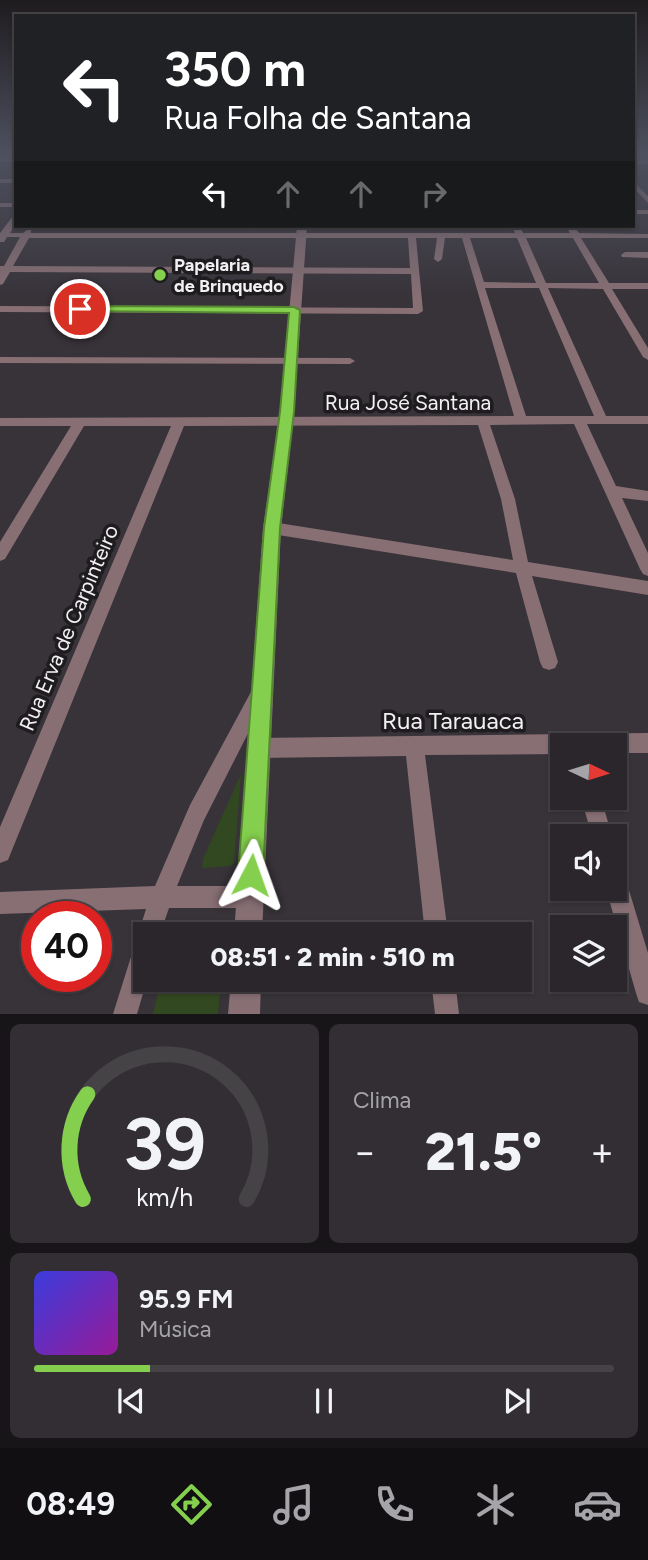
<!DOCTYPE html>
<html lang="pt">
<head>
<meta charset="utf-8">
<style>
  :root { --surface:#2a262b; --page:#322e33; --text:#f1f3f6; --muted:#a5a5a9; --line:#464347; --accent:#84cf4d }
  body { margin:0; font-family:Figtree,sans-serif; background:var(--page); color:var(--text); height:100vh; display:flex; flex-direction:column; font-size:26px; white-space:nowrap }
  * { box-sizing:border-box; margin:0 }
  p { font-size:23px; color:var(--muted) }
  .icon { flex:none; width:38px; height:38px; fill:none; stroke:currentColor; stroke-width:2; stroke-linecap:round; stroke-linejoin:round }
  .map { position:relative; height:1014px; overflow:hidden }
  .drawer { display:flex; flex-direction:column; gap:10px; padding:10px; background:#171518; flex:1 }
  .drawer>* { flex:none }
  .hud { position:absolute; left:14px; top:14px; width:621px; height:214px; border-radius:0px; box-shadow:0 2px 5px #0004,0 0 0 2px var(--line); background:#202124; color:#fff; overflow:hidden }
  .needle { width:46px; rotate:94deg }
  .tools { position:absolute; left:550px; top:733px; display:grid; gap:14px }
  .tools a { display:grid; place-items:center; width:77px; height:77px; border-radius:0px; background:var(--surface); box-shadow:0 2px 5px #0004,0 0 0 2px var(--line); font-size:35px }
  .speed { position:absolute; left:21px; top:901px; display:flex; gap:14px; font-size:35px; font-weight:700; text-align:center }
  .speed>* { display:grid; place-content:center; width:91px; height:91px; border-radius:50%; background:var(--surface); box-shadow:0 2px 5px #0004,0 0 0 2px var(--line); line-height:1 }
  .speed .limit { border:10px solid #d22; background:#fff; color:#111 }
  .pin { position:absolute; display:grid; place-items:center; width:60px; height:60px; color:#fff; margin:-30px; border:4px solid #fff; border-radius:50%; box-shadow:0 2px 7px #0007 }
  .me { position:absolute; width:77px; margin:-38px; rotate:4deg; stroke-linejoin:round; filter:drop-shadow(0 0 5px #0008) }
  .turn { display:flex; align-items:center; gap:24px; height:147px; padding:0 35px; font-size:32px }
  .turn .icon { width:91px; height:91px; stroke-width:2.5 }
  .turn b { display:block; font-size:49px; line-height:60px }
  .lanes { display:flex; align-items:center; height:66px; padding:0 35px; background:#0003; justify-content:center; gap:35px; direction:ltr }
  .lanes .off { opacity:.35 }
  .big { font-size:52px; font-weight:800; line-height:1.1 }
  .drawer .tile { flex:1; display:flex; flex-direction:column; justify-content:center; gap:10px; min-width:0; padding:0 24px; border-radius:10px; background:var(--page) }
  .drawer .dial { align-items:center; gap:0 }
  .dial svg { height:182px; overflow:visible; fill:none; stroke:var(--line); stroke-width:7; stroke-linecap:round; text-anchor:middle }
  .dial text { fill:var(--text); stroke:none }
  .song { display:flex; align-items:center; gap:21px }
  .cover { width:84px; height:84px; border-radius:10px; background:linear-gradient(135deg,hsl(240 70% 55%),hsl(300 70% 35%)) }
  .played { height:7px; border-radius:4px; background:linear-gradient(90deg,var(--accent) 20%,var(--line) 20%) }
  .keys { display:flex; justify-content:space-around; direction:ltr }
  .heat { display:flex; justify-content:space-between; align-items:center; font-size:38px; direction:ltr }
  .drawer .tiles { flex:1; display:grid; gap:10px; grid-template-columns:1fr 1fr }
  .tile:last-child { grid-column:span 2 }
  .trip { position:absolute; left:133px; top:922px; width:399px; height:70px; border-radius:0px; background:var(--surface); box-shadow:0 2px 5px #0004,0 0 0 2px var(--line); font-weight:800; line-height:70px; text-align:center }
  .dock { display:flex; height:112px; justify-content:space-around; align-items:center; background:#110f11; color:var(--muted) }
  .dock .icon { width:49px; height:49px }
  .dock .selected { color:var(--accent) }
  .dock b { font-size:32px; color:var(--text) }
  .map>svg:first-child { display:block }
  .green { fill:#314820 }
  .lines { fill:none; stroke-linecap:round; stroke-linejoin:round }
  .minor { fill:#876f74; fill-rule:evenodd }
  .tertiary { fill:#876f74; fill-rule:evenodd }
  .route { fill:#84cf4d; stroke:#568732; stroke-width:2 }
  .poi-dot { fill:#84cf4d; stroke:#1e1c1e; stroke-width:2.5 }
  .labels { text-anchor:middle; stroke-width:7; stroke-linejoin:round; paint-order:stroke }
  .far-poi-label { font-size:18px; font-weight:bold; fill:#f3f0f4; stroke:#1e1c1e; text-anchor:start }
  .street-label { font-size:21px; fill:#f3f0f4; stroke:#1e1c1e }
  .near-street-label { font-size:24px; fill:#f3f0f4; stroke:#1e1c1e }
</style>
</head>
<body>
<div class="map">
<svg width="648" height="1014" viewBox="0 0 648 1014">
  <rect width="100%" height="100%" fill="#383339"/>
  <path class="green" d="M241,774L234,863L231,866L202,868L203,859Z
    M161,980H221L218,1014H153Z"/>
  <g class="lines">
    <path class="minor" d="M0,158H16V162H0Z
      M634,160H648V164H634Z
      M0,179H16V183H0Z
      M634,182L648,196V203L634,188Z
      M0,203H16V207H0Z
      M634,210H648V214H634Z
      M13,216H16V224L10,233H23L28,229H31V233H515L512,226H520L523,233H570L566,226H574L579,233L648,234V238H581L609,283H648V289H612L648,348V360L643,357L603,289L548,288L606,416H648V424H587L616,486L648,491V501L622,498L648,553V576L643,574L640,569L574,424L490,425L515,499L528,562L648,581V595L532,576L558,662L555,668L549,670L543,668L540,662L516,573L272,534L267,532L265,528L267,524L272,522L513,560L501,499L478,425L184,426L8,860L0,863V827L171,426H84L5,559L0,561V542L71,426H0V418L514,416L462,238H445L442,259L438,262L434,259L437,238H416L423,311L418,314L0,312V306L413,308L411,274L10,272L3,284L0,285V266H4L20,237H7L4,242H0V233ZM29,238H408L410,268L13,266ZM470,238H517L536,283L484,282ZM526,238H573L599,283H546ZM485,288H539L594,416H526Z
      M625,252H648V258L622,257L621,255Z
      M0,357L350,358L355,361L350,364L0,363Z
      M258,687L264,690L267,696L204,820L177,886H249L257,889L260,897L257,905L249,908H169L160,934H145L147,980L137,1014H113L146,909L0,914V892L155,886L190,805L252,690Z
      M648,733V753H614V746H562V754L425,755L448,934H425L406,756L258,758L251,755L248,748L251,741L258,738Z
      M581,798H601L612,836H592Z
      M614,866L622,869L625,877L648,953V1005L639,1002L636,993L606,889H614Z
      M431,980H455L459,1014H435Z"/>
    <path class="tertiary" d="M297,226H307L294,412L281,528L262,934H234L263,528L280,412Z
      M231,980H261L260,1014H228Z"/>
  </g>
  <linearGradient id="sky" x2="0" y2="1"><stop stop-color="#1f1c1f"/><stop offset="0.52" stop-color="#4d505f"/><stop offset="1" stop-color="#4d505f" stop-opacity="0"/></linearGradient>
  <rect width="648" height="297" fill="url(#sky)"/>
  <path class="route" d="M80,306L294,307L300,310L294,412L280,528L263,875L259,884L251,888L242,884L238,875L264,528L280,412L289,313L76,311L75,309Z"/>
  <circle class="poi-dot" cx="160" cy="275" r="7"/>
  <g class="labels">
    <g class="far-poi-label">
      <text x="174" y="271">Papelaria<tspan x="174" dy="21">de Brinquedo</tspan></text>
    </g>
    <g class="street-label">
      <text x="408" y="410">Rua José Santana</text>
      <text transform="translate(69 628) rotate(-67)" y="7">Rua Erva de Carpinteiro</text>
    </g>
    <g class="near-street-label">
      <text x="453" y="729">Rua Tarauaca</text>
    </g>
  </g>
</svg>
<div class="tools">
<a><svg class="needle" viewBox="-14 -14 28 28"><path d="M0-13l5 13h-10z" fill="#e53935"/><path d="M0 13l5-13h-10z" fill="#a5a5a9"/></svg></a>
<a><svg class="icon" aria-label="sound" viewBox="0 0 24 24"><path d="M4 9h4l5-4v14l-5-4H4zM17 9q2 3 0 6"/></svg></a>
<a><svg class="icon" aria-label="layers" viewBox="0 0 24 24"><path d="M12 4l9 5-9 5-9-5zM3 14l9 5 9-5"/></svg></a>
</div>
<div class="speed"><div class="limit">40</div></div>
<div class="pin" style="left:80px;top:309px;background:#d93025"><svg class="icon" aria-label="arrive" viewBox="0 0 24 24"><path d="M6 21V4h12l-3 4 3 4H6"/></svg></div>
<svg class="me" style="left:251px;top:875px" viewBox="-20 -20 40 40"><path d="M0-17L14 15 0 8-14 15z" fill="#84cf4d" stroke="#fff" stroke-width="4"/></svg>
<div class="trip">08:51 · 2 min · 510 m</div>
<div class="hud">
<div class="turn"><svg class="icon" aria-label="left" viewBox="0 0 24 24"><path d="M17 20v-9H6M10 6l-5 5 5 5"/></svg><div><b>350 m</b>Rua Folha de Santana</div></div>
<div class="lanes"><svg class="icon" aria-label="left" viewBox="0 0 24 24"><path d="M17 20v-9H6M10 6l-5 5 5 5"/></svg><svg class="icon off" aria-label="ahead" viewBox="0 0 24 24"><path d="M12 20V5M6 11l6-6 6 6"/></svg><svg class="icon off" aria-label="ahead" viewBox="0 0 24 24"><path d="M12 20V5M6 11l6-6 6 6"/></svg><svg class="icon off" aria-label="right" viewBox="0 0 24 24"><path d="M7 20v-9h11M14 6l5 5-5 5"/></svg></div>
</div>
</div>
<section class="drawer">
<div class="tiles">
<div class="tile dial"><svg viewBox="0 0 100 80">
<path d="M14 69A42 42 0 1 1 86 69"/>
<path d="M14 69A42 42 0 0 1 16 23" stroke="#84cf4d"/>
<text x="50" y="56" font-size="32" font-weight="700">39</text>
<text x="50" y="72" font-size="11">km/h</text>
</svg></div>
<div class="tile"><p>Clima</p>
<div class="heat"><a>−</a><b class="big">21.5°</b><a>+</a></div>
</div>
<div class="tile">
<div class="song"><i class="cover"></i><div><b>95.9 FM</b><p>Música</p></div></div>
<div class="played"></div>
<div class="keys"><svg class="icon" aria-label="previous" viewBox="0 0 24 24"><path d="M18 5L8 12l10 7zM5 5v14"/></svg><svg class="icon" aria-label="pause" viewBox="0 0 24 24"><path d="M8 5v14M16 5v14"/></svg><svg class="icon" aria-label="next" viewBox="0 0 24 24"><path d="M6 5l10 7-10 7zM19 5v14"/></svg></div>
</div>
</div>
</section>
<nav class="dock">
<b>08:49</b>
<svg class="icon selected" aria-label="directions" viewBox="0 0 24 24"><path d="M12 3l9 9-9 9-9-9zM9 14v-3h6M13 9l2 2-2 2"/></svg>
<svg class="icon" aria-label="music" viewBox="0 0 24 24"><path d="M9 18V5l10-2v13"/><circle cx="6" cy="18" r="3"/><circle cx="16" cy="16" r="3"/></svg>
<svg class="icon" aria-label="phone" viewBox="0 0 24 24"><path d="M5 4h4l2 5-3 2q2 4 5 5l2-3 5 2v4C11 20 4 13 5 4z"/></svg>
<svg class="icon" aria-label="climate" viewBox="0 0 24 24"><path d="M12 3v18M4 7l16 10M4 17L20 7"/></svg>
<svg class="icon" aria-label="car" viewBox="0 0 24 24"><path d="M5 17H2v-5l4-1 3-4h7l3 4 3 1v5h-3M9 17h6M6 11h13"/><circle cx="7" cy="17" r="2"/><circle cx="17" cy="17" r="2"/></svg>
</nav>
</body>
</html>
